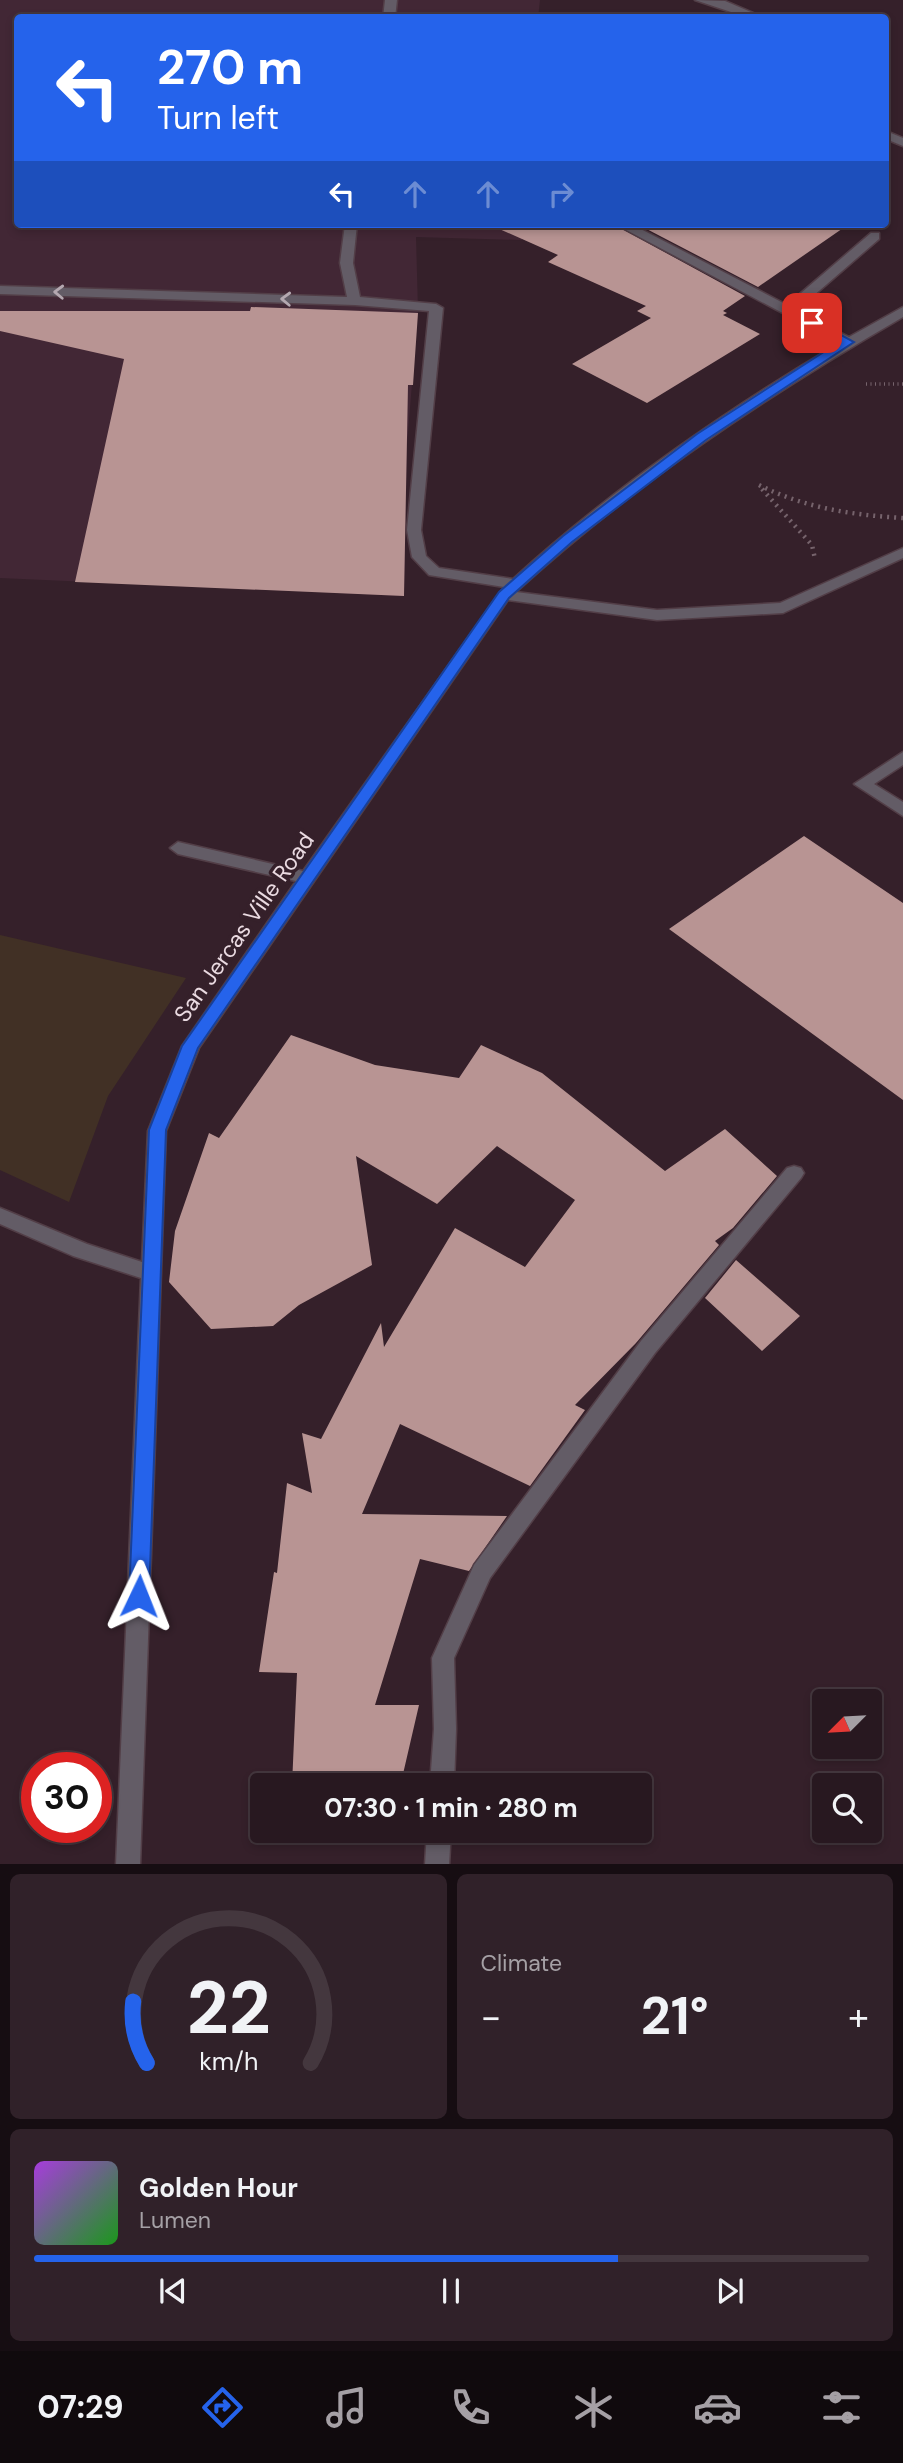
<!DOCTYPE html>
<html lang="en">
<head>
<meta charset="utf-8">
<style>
  :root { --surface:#281820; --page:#302129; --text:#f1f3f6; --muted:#a5a0a5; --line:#44373e; --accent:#2563eb }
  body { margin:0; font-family:"DM Sans",sans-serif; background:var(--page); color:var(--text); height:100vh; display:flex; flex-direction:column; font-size:26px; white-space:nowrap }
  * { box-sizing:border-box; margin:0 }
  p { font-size:23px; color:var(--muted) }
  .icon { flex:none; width:38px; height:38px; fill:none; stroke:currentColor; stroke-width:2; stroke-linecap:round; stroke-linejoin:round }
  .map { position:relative; height:1864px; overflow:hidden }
  .drawer { display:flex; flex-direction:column; gap:10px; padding:10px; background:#160d12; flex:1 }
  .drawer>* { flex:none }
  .guide { position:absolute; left:14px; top:14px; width:875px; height:214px; border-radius:7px; box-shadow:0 4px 10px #0003,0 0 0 2px var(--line); background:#2563eb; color:#fff; overflow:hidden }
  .needle { width:46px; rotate:246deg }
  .fabs { position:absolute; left:812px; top:1689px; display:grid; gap:14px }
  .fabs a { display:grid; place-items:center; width:70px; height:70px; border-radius:7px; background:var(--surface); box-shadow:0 4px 10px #0003,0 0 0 2px var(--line); font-size:35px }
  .speed { position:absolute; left:21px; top:1752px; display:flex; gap:14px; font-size:35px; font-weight:700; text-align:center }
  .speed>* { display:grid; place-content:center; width:91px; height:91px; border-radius:50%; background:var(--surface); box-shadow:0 4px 10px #0003,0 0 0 2px var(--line); line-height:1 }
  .speed .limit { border:10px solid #d22; background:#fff; color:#111 }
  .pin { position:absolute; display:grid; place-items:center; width:60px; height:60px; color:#fff; margin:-30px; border-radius:14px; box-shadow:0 4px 10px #0006 }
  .me { position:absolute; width:77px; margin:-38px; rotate:2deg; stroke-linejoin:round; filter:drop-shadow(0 0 5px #0008) }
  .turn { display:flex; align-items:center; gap:24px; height:147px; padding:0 28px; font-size:32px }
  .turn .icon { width:91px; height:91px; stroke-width:2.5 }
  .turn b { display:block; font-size:49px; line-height:60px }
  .lanes { display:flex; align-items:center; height:66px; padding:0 28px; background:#0003; justify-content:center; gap:35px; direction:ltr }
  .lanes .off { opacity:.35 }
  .big { font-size:52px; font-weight:700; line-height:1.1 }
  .drawer .tile { flex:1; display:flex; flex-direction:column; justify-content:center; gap:10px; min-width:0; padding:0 24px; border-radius:10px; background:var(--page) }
  .drawer .dial { align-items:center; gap:0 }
  .dial svg { height:182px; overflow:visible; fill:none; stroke:var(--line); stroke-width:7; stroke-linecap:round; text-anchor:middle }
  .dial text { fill:var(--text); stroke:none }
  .song { display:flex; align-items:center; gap:21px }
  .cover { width:84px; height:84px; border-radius:10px; background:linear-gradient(135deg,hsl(280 70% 55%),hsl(120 70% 35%)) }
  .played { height:7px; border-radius:4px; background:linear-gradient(90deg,var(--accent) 70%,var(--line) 70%) }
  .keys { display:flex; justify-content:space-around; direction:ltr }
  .heat { display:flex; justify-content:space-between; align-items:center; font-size:38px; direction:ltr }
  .drawer .tiles { flex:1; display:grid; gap:10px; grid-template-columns:1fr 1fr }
  .tile:last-child { grid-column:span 2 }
  .trip { position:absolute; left:250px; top:1773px; width:402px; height:70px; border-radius:7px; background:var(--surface); box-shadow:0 4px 10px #0003,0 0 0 2px var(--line); font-weight:700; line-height:70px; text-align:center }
  .tabs { display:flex; height:112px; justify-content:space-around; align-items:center; background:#100a0d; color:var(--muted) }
  .tabs .icon { width:49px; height:49px }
  .tabs .current { color:var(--accent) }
  .tabs b { font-size:32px; color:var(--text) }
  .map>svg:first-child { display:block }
  .built { fill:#422735 }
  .green { fill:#413025 }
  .building { fill:#b89493 }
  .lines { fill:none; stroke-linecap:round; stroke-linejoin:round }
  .minor-casing { stroke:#523e47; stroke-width:3 }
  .path-far1 { stroke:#76636c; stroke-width:3.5; stroke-dasharray:1 3.5; stroke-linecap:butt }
  .path { stroke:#76636c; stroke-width:4.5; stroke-dasharray:2 5; stroke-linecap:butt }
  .minor { fill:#635c66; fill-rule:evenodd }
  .oneway { stroke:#b4a8b0 }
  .route { fill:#2563eb; stroke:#184099; stroke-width:2 }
  .labels { text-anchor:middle; stroke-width:7; stroke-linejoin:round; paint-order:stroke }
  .street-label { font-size:23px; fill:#eadae1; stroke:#35202a }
</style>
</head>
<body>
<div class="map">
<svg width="903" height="1865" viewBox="0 0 903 1865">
  <rect width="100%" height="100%" fill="#35202a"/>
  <path class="built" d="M0,0H540L538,18H18V224H524L522,240L416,237L418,310L407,445L404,596L0,578Z"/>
  <path class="green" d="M0,935L186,978L108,1096L69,1202L0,1170Z"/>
  <path class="building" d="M488,224H613L745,296L723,311L727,313L723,315L760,334L647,403L572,364L651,318L637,311L646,306L548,262L558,255Z
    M637,224H849L758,287Z
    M251,307L418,313L413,385H408L404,596L75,582L124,359L0,331V311H250Z
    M804,836L903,903V1100L669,929Z
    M291,1035L375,1065L459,1078L481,1045L542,1073L665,1171L725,1129L777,1176L733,1228L715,1241L719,1245L636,1343L575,1405L585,1410L530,1486L400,1424L362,1514L507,1516L469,1571L420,1559L375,1705H419L403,1774L358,1785H292L297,1673L259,1672L274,1572L277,1573L287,1483L312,1493L302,1433L321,1439L381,1323L384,1347L455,1228L525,1267L575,1200L497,1146L437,1204L356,1156L372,1265L299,1305L273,1326L211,1329L169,1282L175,1231L209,1133L219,1138Z
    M736,1260L800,1316L762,1351L705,1298Z"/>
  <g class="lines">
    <g class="minor-casing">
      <path id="minor" d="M385,0H397L395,18H383Z
        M695,0L725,1L765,18H749Z
        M886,131L903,138V146L886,139Z
        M345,224H357L353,263L360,297L436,304L443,308L421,530L426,556L439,568L513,579C613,488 723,412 839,343L615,224H631L787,305L871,233H879V239L797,310L849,337L903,307V317C765,397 634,484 516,592L657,610L780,603L903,548V558L783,613L657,620L508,600L199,1048L166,1131L140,1865H116L141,1278L73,1256L0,1224V1208L87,1244L142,1262L148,1131L182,1046L296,881L178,854L170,848L178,842L303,871L504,587L429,575L412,557L407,530L429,311L355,305L0,294V286L347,297L340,263Z
        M903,752V765L874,784L903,802V816L854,784Z
        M794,1166L801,1168L804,1173L801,1178L655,1353L490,1578L454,1658L456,1729L454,1785H430L434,1729L432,1658L474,1565L641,1341L787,1168Z
        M427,1830H451L449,1865H425Z"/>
    </g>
    <path class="path-far1" d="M866,384H903"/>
    <path class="path" d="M759,485C805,508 852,515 903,518
      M762,489L812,545L815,559"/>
    <use href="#minor" class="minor"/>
  </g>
  <defs><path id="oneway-chevron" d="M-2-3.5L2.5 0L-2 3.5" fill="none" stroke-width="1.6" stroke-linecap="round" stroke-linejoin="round" transform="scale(1.75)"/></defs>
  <g class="oneway">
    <use href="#oneway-chevron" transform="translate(59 292) rotate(-178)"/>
    <use href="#oneway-chevron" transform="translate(286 299) rotate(-178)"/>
  </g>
  <path class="route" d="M812,319L854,342L706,440L572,542L509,598L198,1048L166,1130L149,1596L146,1602L139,1605L132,1602L129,1596L149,1130L182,1046L499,592L563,536L697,434L839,342L807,326L806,323Z"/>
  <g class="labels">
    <g class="street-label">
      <text transform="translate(244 927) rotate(-55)" y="8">San Jercas Ville Road</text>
    </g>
  </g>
</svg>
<div class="fabs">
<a><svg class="needle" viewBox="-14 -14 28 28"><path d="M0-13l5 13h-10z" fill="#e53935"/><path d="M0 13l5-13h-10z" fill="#a5a0a5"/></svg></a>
<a><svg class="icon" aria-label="search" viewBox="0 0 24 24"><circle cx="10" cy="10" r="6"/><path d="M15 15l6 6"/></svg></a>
</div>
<div class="speed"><div class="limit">30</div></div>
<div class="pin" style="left:812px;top:323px;background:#d93025"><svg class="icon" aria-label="arrive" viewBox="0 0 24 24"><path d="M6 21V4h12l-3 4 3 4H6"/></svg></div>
<svg class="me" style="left:139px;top:1596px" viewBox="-20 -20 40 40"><path d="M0-17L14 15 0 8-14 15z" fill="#2563eb" stroke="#fff" stroke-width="4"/></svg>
<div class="trip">07:30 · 1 min · 280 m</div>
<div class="guide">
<div class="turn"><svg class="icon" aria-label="left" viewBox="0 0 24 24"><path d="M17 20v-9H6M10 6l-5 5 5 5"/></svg><div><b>270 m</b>Turn left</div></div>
<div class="lanes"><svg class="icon" aria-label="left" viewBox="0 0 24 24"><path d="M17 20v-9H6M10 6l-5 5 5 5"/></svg><svg class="icon off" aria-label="ahead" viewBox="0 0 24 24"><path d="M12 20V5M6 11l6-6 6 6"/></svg><svg class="icon off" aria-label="ahead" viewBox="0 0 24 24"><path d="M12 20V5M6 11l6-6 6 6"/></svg><svg class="icon off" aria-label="right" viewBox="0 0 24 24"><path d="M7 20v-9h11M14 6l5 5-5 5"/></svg></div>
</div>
</div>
<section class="drawer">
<div class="tiles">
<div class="tile dial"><svg viewBox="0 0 100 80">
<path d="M14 69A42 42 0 1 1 86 69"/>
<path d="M14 69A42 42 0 0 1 8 42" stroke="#2563eb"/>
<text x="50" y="56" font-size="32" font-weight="700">22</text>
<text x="50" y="72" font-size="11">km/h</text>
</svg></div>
<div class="tile"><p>Climate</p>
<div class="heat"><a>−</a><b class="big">21°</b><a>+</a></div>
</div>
<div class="tile">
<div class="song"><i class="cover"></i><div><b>Golden Hour</b><p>Lumen</p></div></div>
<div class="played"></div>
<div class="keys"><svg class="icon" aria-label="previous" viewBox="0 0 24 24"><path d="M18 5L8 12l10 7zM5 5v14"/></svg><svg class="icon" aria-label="pause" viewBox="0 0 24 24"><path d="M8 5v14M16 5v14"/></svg><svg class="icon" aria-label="next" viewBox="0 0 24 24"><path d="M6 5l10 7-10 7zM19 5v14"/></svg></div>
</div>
</div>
</section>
<nav class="tabs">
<b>07:29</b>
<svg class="icon current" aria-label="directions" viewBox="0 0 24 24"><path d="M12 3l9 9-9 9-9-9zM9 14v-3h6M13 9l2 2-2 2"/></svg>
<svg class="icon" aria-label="music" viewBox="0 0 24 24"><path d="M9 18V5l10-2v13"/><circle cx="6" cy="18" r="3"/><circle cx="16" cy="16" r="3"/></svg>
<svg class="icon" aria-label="phone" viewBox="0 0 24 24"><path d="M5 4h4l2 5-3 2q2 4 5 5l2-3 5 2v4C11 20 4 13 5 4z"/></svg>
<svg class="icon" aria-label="climate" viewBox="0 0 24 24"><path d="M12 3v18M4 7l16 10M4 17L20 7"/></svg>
<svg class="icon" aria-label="car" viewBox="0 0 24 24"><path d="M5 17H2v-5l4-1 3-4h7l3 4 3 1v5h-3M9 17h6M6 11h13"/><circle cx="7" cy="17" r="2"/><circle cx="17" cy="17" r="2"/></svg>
<svg class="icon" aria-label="filters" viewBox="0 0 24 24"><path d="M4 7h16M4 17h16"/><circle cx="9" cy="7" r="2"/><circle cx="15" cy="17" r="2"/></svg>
</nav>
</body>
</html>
